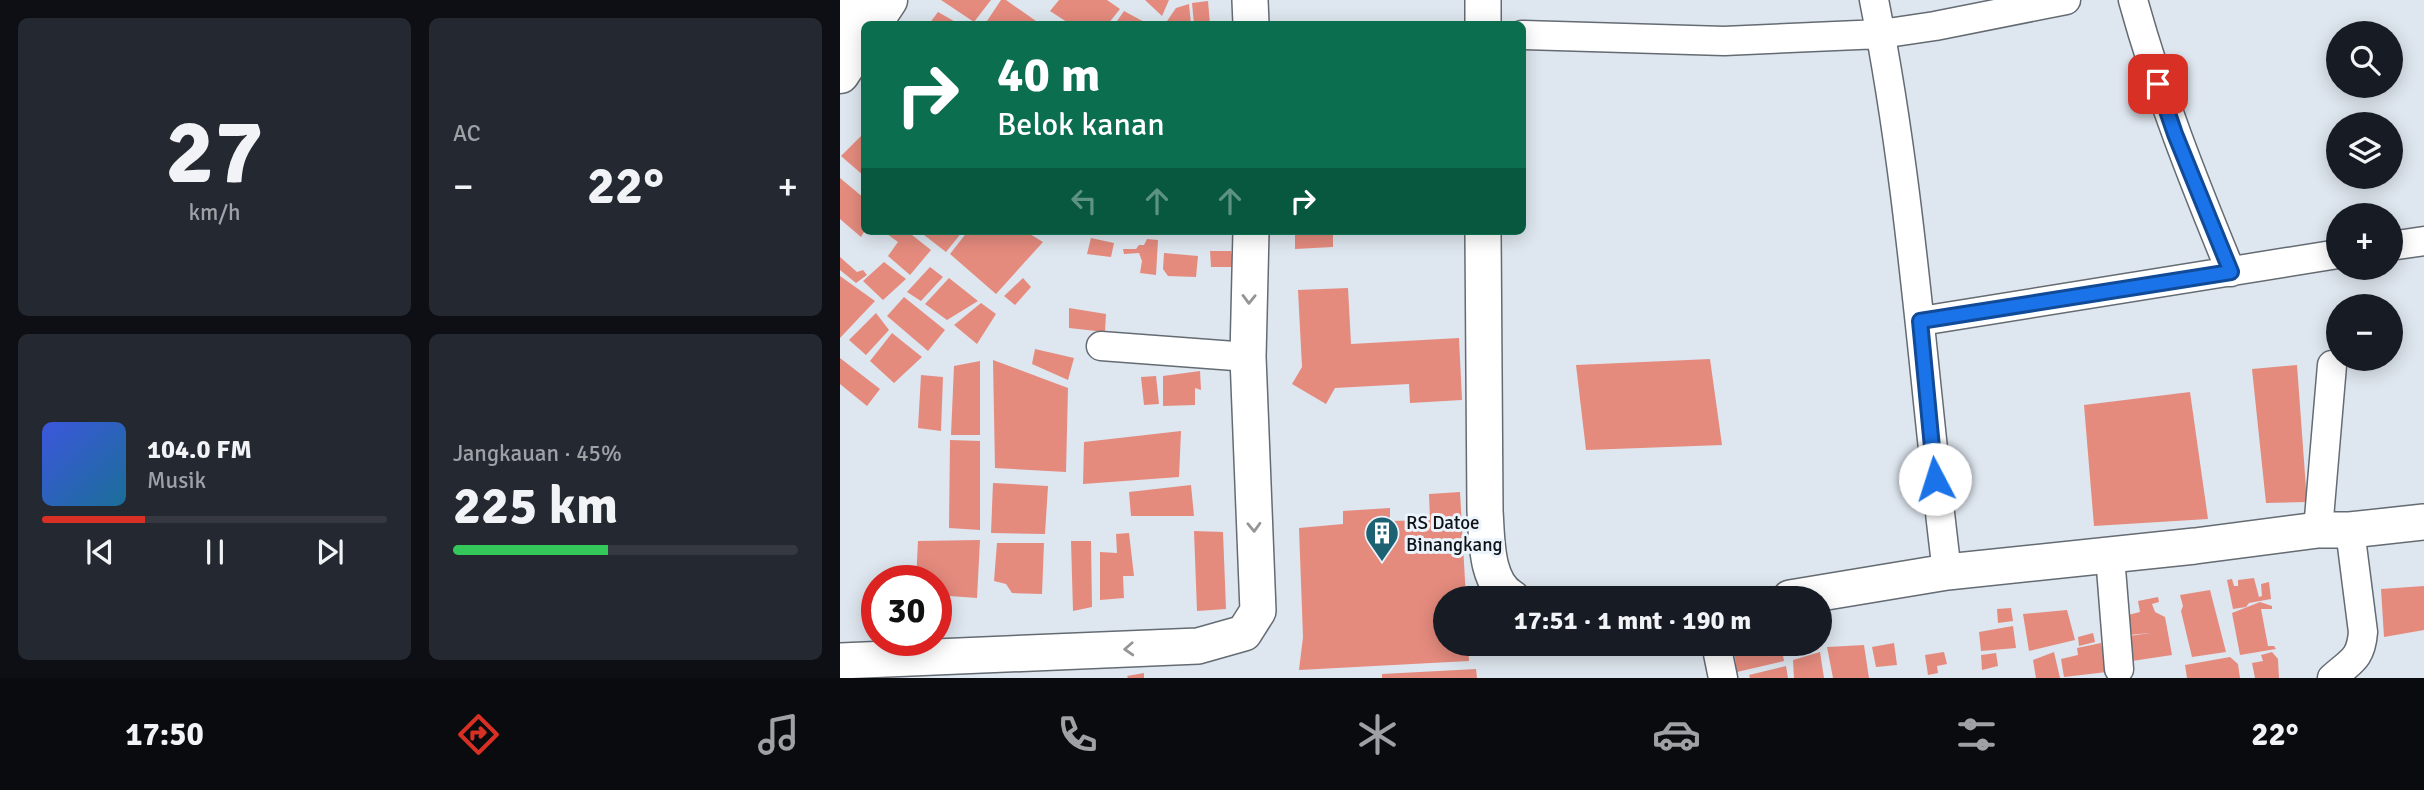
<!DOCTYPE html>
<html lang="id">
<head>
<meta charset="utf-8">
<style>
  :root { --surface:#171b24; --page:#242831; --text:#f1f3f6; --muted:#9ea1a6; --line:#363941; --accent:#d93025 }
  body { margin:0; font-family:Signika,sans-serif; background:var(--page); color:var(--text); height:100vh; display:flex; flex-direction:column; font-size:26px; white-space:nowrap }
  * { box-sizing:border-box; margin:0 }
  p { font-size:23px; color:var(--muted) }
  .icon { flex:none; width:38px; height:38px; fill:none; stroke:currentColor; stroke-width:2; stroke-linecap:round; stroke-linejoin:round }
  .map { position:relative; flex:1; overflow:hidden }
  .panel { display:flex; flex-direction:column; gap:18px; padding:18px; background:#0d0f14; width:840px }
  .panel>* { flex:none }
  .top-card { position:absolute; left:21px; top:21px; width:665px; height:214px; border-radius:10px; box-shadow:0 4px 18px #0003; background:#0b6e4f; color:#fff; overflow:hidden }
  .controls { position:absolute; left:1486px; top:21px; display:grid; gap:14px }
  .controls a { display:grid; place-items:center; width:77px; height:77px; border-radius:50%; background:var(--surface); box-shadow:0 4px 18px #0003; font-size:35px }
  .speed { position:absolute; left:21px; top:565px; display:flex; gap:14px; font-size:35px; font-weight:700; text-align:center }
  .speed>* { display:grid; place-content:center; width:91px; height:91px; border-radius:50%; background:var(--surface); box-shadow:0 4px 18px #0003; line-height:1 }
  .speed .limit { border:10px solid #d22; background:#fff; color:#111 }
  .pin { position:absolute; display:grid; place-items:center; width:60px; height:60px; color:#fff; margin:-30px; border-radius:14px; box-shadow:0 4px 10px #0006 }
  .me { position:absolute; width:77px; margin:-38px; rotate:355deg; stroke-linejoin:round; filter:drop-shadow(0 0 5px #0008) }
  .turn { display:flex; align-items:center; gap:24px; height:147px; padding:0 21px; font-size:32px }
  .turn .icon { width:91px; height:91px; stroke-width:2.5 }
  .turn b { display:block; font-size:49px; line-height:60px }
  .lanes { display:flex; align-items:center; height:66px; padding:0 21px; background:#0003; justify-content:center; gap:35px; direction:ltr }
  .lanes .off { opacity:.35 }
  .big { font-size:52px; font-weight:700; line-height:1.1 }
  .panel .card { flex:1; display:flex; flex-direction:column; justify-content:center; gap:10px; min-width:0; padding:0 24px; border-radius:10px; background:var(--page) }
  .panel .dial { align-items:center; gap:0 }
  .dial b { font-size:91px; line-height:1 }
  .song { display:flex; align-items:center; gap:21px }
  .cover { width:84px; height:84px; border-radius:10px; background:linear-gradient(135deg,hsl(230 70% 55%),hsl(200 70% 35%)) }
  .played { height:7px; border-radius:4px; background:linear-gradient(90deg,var(--accent) 30%,var(--line) 30%) }
  .keys { display:flex; justify-content:space-around; direction:ltr }
  .heat { display:flex; justify-content:space-between; align-items:center; font-size:38px; direction:ltr }
  .charge { height:10px; border-radius:5px; background:linear-gradient(90deg,#34c759 45%,var(--line) 0) }
  .panel .tiles { flex:1; display:grid; gap:18px; grid-template-columns:repeat(2,1fr) }
  .trip { position:absolute; left:593px; top:586px; width:399px; height:70px; border-radius:35px; background:var(--surface); box-shadow:0 4px 18px #0003; font-weight:700; line-height:70px; text-align:center }
  .dock { display:flex; height:112px; justify-content:space-around; align-items:center; background:#090b0e; color:var(--muted) }
  .dock .icon { width:49px; height:49px }
  .dock .on { color:var(--accent) }
  .dock b { font-size:32px; color:var(--text) }
  main { display:flex; flex:1; min-height:0 }
  .map>svg:first-child { display:block }
  .building { fill:#e58b7e }
  .lines { fill:none; stroke-linecap:round; stroke-linejoin:round }
  .minor-casing { stroke:#646b72; stroke-width:31 }
  .tertiary-casing { stroke:#646b72; stroke-width:38 }
  .trunk-casing { stroke:#646b72; stroke-width:41 }
  .minor { stroke:#fff; stroke-width:28 }
  .tertiary { stroke:#fff; stroke-width:35 }
  .trunk { stroke:#fff; stroke-width:38 }
  .oneway { stroke:#939596 }
  .route-casing { stroke:#114b97; stroke-width:18 }
  .route { stroke:#1a73e8; stroke-width:12 }
  .labels { text-anchor:middle; stroke-width:6; stroke-linejoin:round; paint-order:stroke }
  .poi-label { font-size:19px; fill:#101315; stroke:#ebf4fc; text-anchor:start }
</style>
</head>
<body>
<main>
<section class="panel">
<div class="tiles">
<div class="card dial"><b>27</b><p>km/h</p></div>
<div class="card"><p>AC</p>
<div class="heat"><a>−</a><b class="big">22°</b><a>+</a></div>
</div>
<div class="card">
<div class="song"><i class="cover"></i><div><b>104.0 FM</b><p>Musik</p></div></div>
<div class="played"></div>
<div class="keys"><svg class="icon" aria-label="previous" viewBox="0 0 24 24"><path d="M18 5L8 12l10 7zM5 5v14"/></svg><svg class="icon" aria-label="pause" viewBox="0 0 24 24"><path d="M8 5v14M16 5v14"/></svg><svg class="icon" aria-label="next" viewBox="0 0 24 24"><path d="M6 5l10 7-10 7zM19 5v14"/></svg></div>
</div>
<div class="card"><p>Jangkauan · 45%</p><b class="big">225 km</b><div class="charge"></div></div>
</div>
</section>
<div class="map">
<svg width="1584" height="678" viewBox="0 0 1584 678">
  <rect width="100%" height="100%" fill="#dee6ef"/>
  <path class="building" d="M101,0H151L134,22Z
    M161,0H166L196,21L194,24H145Z
    M219,0H267L280,9L268,24H230L210,11Z
    M305,0H329L322,16Z
    M368,1L370,24H354L352,3Z
    M349,4L351,24H325L336,8Z
    M284,11L308,24H275Z
    M98,12L119,24H89Z
    M24,133V176L1,156Z
    M0,178L24,198V232L21,237L0,219Z
    M43,231H67L91,250L70,275L48,256L58,242Z
    M79,231H123L106,252Z
    M128,231H185L203,242L156,294L110,254Z
    M455,231H493V247L455,249Z
    M251,238L274,243L271,257L247,254Z
    M307,239L318,240L316,275L300,273L302,261L299,253L284,254L283,249H296L299,245H304Z
    M370,251H391L394,267H371Z
    M324,253L358,256L356,277L328,276L323,269Z
    M0,257L17,272L23,270L27,275L16,283L0,270Z
    M44,262L66,279L43,300L23,281Z
    M90,267L103,277L81,301L67,292Z
    M0,276L35,301L0,338Z
    M109,278L138,301L107,320L85,304Z
    M183,278L191,287L175,305L164,296Z
    M508,288L511,344L619,338L622,400L570,403L569,384L495,388L486,404L452,384L462,367L458,290Z
    M64,297L105,330L88,351L47,316Z
    M141,303L156,314L137,344L114,325Z
    M229,308L266,314L265,332L229,328Z
    M36,313L49,330L26,355L9,340Z
    M52,333L82,357L54,383L30,361Z
    M195,349L234,358L228,380L192,364Z
    M0,358L40,389L27,406L0,384Z
    M870,359L882,445L746,450L736,365Z
    M153,360L228,388L226,472L155,468Z
    M140,361V435H111L114,366Z
    M1457,365L1467,502L1426,503L1412,369Z
    M360,371L361,390L355,388V405L323,406V376Z
    M81,375L103,377L101,431L78,428Z
    M316,376L319,404L304,405L301,377Z
    M1350,392L1368,519L1254,526L1244,405Z
    M341,431L339,477L243,484L244,442Z
    M110,440L140,441V530L109,528Z
    M153,483L208,486L205,534L151,533Z
    M351,485L354,516H291L289,492Z
    M620,492L626,598H606V644H628L629,661L459,670L463,637L459,528L503,524V511L550,508V521L590,520L589,494Z
    M354,531L383,532L386,609L357,611Z
    M289,533L294,576H283L284,598L260,600V552L277,553L276,534Z
    M140,540L137,598L96,595V581H76L78,541Z
    M231,541H251L252,607L233,611Z
    M157,543H204L202,594L172,593L166,584L154,581Z
    M1414,578L1419,597L1422,596L1421,584L1429,582L1431,599L1409,603L1406,607L1393,609L1387,580L1392,579L1394,586H1398V580Z
    M1584,586V630L1544,637L1541,589Z
    M1370,590L1386,652L1352,657L1341,611L1343,606L1340,595Z
    M1318,597L1319,602L1312,604L1315,612L1325,617L1332,655L1292,661L1289,636L1310,633L1289,635L1288,615L1300,612L1298,601Z
    M1420,602L1432,606V609H1421L1428,646H1434L1436,649L1400,655L1392,613Z
    M1171,608L1173,621L1158,623L1157,609Z
    M1227,610L1235,640L1189,651L1183,614Z
    M1173,626L1176,648L1141,651L1139,632Z
    M1253,633L1255,642L1239,646L1238,637Z
    M1054,643L1057,665L1036,667L1032,647Z
    M1261,643L1267,672L1224,677L1221,659L1238,655L1237,648Z
    M931,644H941L944,661L897,672L894,650Z
    M949,644H978L979,649L950,654Z
    M1024,645L1029,678H993L987,647Z
    M980,652L984,678H954L953,660Z
    M1104,652L1107,664L1097,666L1098,673L1088,675L1085,655Z
    M1214,652L1220,678H1196L1193,660Z
    M1432,652L1438,659L1439,678H1415L1412,663L1423,661L1421,655Z
    M1156,653L1158,666L1142,670L1141,655Z
    M1390,657L1398,664L1400,678H1347L1345,665Z
    M946,666L948,678H910L909,675Z
    M636,669L637,678H542V674Z
    M304,673V678H288L287,676Z"/>
  <g class="lines">
    <g class="minor-casing">
      <path id="minor" d="M1034,0C1072,189 1083,381 1107,572
        M1293,0C1319,94 1354,182 1391,272
        M682,35L884,41L1041,34L1095,26L1226,0
        M1550,246L1584,241
        M1081,321L1498,254
        M261,346L408,357
        M1478,530L1492,365
        M1270,556L1279,669
        M876,644L883,678
        M1492,678C1511,661 1521,659 1523,632L1510,530"/>
    </g>
    <g class="tertiary-casing">
      <path id="tertiary" d="M410,0L411,24
        M643,0V24
        M643,231L645,511C647,538 645,583 672,598
        M950,598L1107,572L1355,546L1478,530H1510L1584,522
        M0,661L358,646L404,633L418,611L408,357L411,231"/>
    </g>
    <g class="trunk-casing">
      <path id="trunk" d="M32,24L48,0
        M0,25L17,0
        M0,74L24,37"/>
    </g>
    <use href="#minor" class="minor"/>
    <use href="#tertiary" class="tertiary"/>
    <use href="#trunk" class="trunk"/>
  </g>
  <defs><path id="oneway-chevron" d="M-2-3.5L2.5 0L-2 3.5" fill="none" stroke-width="1.6" stroke-linecap="round" stroke-linejoin="round" transform="scale(1.75)"/></defs>
  <g class="oneway">
    <use href="#oneway-chevron" transform="translate(409 299) rotate(91)"/>
    <use href="#oneway-chevron" transform="translate(414 527) rotate(88)"/>
    <use href="#oneway-chevron" transform="translate(289 649) rotate(177)"/>
  </g>
  <g class="lines">
    <g class="route-casing">
      <path id="route" d="M1095,479L1080,321L1391,272L1335,134L1318,84"/>
    </g>
    <use href="#route" class="route"/>
  </g>
  <defs>
    <g id="building-pin" transform="scale(1.75)"><path d="M0 17L-7.5 6A9.5 9.5 0 1 1 7.5 6Z" fill="#1c6273" stroke="#ebf4fc"/><path d="M-4-6H4V6H1V3H-1V6H-4ZM-2.5-4.3h1.7v1.8h-1.7ZM.8-4.3h1.7v1.8H.8ZM-2.5-1h1.7V.8h-1.7ZM.8-1h1.7V.8H.8Z" fill="#fff"/></g>
  </defs>
  <g fill-rule="evenodd">
    <use href="#building-pin" x="542" y="533"/>
  </g>
  <g class="labels">
    <g class="poi-label">
      <text x="566" y="529">RS Datoe<tspan x="566" dy="22">Binangkang</tspan></text>
    </g>
  </g>
</svg>
<div class="controls">
<a><svg class="icon" aria-label="search" viewBox="0 0 24 24"><circle cx="10" cy="10" r="6"/><path d="M15 15l6 6"/></svg></a>
<a><svg class="icon" aria-label="layers" viewBox="0 0 24 24"><path d="M12 4l9 5-9 5-9-5zM3 14l9 5 9-5"/></svg></a>
<a>+</a>
<a>−</a>
</div>
<div class="speed"><div class="limit">30</div></div>
<div class="pin" style="left:1318px;top:84px;background:#d93025"><svg class="icon" aria-label="arrive" viewBox="0 0 24 24"><path d="M6 21V4h12l-3 4 3 4H6"/></svg></div>
<svg class="me" style="left:1095px;top:479px" viewBox="-20 -20 40 40"><circle r="19" fill="#fff"/><path d="M0-13L10 11 0 6-10 11z" fill="#1a73e8"/></svg>
<div class="trip">17:51 · 1 mnt · 190 m</div>
<div class="top-card">
<div class="turn"><svg class="icon" aria-label="right" viewBox="0 0 24 24"><path d="M7 20v-9h11M14 6l5 5-5 5"/></svg><div><b>40 m</b>Belok kanan</div></div>
<div class="lanes"><svg class="icon off" aria-label="left" viewBox="0 0 24 24"><path d="M17 20v-9H6M10 6l-5 5 5 5"/></svg><svg class="icon off" aria-label="ahead" viewBox="0 0 24 24"><path d="M12 20V5M6 11l6-6 6 6"/></svg><svg class="icon off" aria-label="ahead" viewBox="0 0 24 24"><path d="M12 20V5M6 11l6-6 6 6"/></svg><svg class="icon" aria-label="right" viewBox="0 0 24 24"><path d="M7 20v-9h11M14 6l5 5-5 5"/></svg></div>
</div>
</div>
</main>
<nav class="dock">
<b>17:50</b>
<svg class="icon on" aria-label="directions" viewBox="0 0 24 24"><path d="M12 3l9 9-9 9-9-9zM9 14v-3h6M13 9l2 2-2 2"/></svg>
<svg class="icon" aria-label="music" viewBox="0 0 24 24"><path d="M9 18V5l10-2v13"/><circle cx="6" cy="18" r="3"/><circle cx="16" cy="16" r="3"/></svg>
<svg class="icon" aria-label="phone" viewBox="0 0 24 24"><path d="M5 4h4l2 5-3 2q2 4 5 5l2-3 5 2v4C11 20 4 13 5 4z"/></svg>
<svg class="icon" aria-label="climate" viewBox="0 0 24 24"><path d="M12 3v18M4 7l16 10M4 17L20 7"/></svg>
<svg class="icon" aria-label="car" viewBox="0 0 24 24"><path d="M5 17H2v-5l4-1 3-4h7l3 4 3 1v5h-3M9 17h6M6 11h13"/><circle cx="7" cy="17" r="2"/><circle cx="17" cy="17" r="2"/></svg>
<svg class="icon" aria-label="filters" viewBox="0 0 24 24"><path d="M4 7h16M4 17h16"/><circle cx="9" cy="7" r="2"/><circle cx="15" cy="17" r="2"/></svg>
<b>22°</b>
</nav>
</body>
</html>
